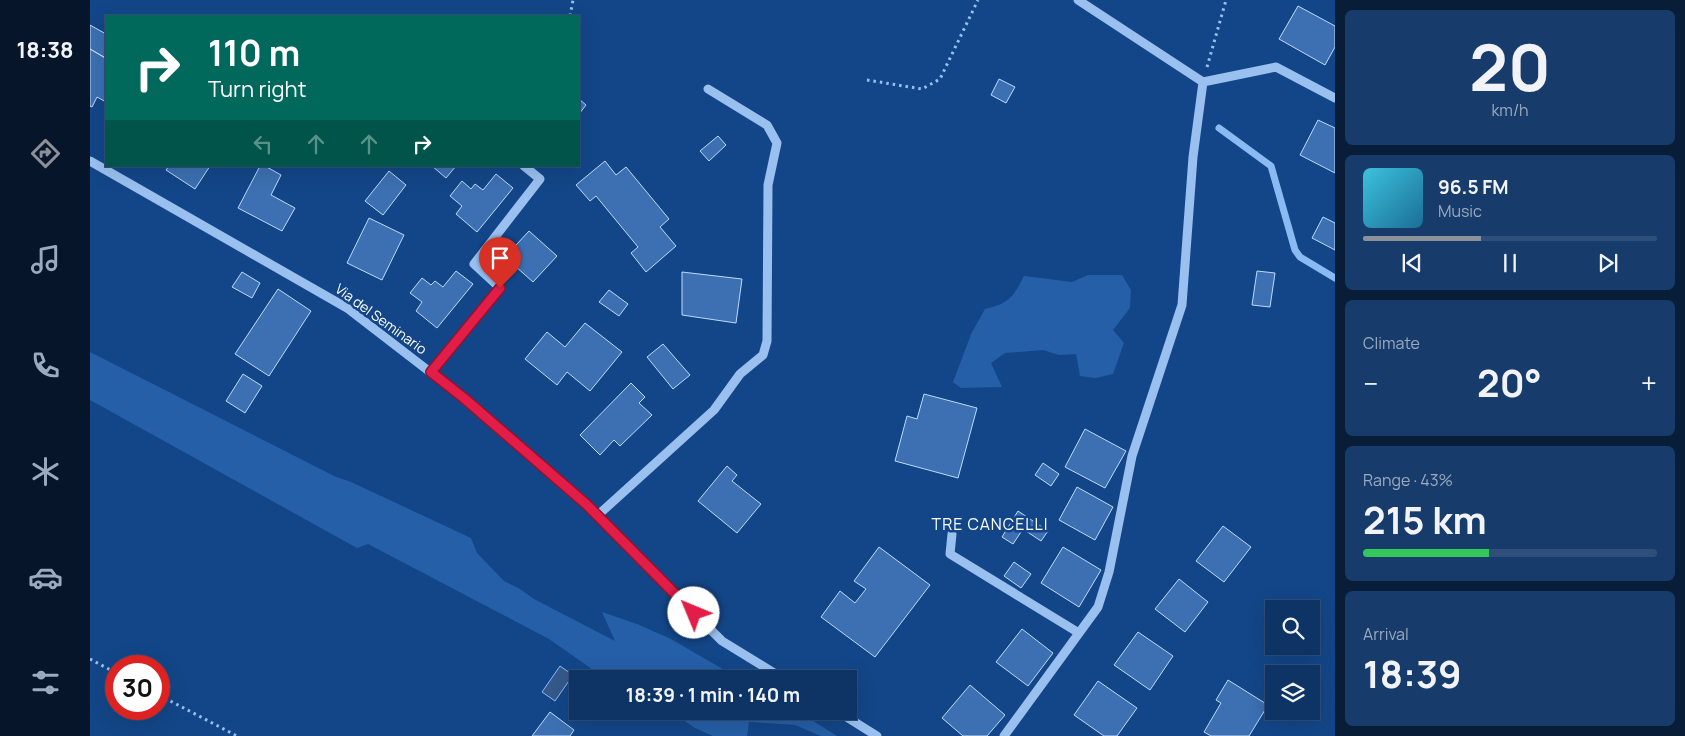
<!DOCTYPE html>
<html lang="en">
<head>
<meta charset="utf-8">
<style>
  :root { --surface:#0e3466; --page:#173c6c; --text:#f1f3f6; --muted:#9baabf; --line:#2e4f7a; --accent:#8c9099 }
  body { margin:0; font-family:Manrope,sans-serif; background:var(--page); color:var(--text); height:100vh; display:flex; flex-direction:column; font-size:19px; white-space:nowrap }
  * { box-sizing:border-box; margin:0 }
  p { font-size:16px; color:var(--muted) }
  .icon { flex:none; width:28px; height:28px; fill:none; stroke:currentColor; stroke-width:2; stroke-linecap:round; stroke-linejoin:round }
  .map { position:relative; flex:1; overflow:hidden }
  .side { display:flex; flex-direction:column; gap:10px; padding:10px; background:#081d38; width:350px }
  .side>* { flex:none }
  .guide { position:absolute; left:15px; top:15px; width:475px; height:152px; border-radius:0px; box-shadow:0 5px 20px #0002,0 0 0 1px var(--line); background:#00695c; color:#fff; overflow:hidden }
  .tools { position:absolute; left:1175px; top:600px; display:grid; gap:10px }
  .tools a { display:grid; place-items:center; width:55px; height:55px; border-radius:0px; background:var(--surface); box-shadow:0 5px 20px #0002,0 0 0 1px var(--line); font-size:25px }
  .speed { position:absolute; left:15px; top:655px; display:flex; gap:10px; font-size:25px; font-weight:700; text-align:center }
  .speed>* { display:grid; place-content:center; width:65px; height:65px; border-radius:50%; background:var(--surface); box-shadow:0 5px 20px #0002,0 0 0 1px var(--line); line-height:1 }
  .speed .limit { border:8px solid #d22; background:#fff; color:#111 }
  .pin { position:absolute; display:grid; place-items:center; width:42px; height:42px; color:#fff; margin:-51px -21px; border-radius:50% 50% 50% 0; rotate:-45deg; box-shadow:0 0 5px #0007 }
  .pin .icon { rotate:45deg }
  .me { position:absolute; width:55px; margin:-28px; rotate:315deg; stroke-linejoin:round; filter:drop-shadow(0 0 4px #0008) }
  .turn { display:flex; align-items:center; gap:18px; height:105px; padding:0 20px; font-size:22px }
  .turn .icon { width:65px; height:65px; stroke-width:2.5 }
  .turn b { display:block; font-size:35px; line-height:42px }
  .lanes { display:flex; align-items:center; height:48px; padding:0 20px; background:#0003; justify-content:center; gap:25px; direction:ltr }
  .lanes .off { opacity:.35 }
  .big { font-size:38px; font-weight:700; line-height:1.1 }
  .side .tile { flex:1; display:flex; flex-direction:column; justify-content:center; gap:8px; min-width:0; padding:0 18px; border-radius:8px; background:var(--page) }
  .side .dial { align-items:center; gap:0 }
  .dial b { font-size:65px; line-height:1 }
  .song { display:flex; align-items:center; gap:15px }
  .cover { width:60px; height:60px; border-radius:8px; background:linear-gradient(135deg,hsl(190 70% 55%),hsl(200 70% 35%)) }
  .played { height:5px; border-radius:2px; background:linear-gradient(90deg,var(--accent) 40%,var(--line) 40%) }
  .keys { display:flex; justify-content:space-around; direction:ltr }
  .heat { display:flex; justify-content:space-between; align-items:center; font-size:28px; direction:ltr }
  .charge { height:8px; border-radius:4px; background:linear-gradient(90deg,#34c759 43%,var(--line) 0) }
  .trip { position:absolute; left:479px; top:670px; width:288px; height:50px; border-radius:0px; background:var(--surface); box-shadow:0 5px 20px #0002,0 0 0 1px var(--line); font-weight:700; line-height:50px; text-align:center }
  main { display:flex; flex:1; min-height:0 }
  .dock { display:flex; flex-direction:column; width:90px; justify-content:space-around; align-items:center; background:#061529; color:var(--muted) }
  .dock .icon { width:35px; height:35px }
  .dock .selected { color:var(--accent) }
  .dock b { font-size:22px; color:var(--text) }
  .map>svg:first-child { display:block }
  .green { fill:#255fa7 }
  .water { fill:#34598a; stroke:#8bbaf3 }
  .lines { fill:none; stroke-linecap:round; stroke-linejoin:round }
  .stream { stroke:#8bbaf3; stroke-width:7 }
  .building { fill:#3c70b2; stroke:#bfdafb }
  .path { stroke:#99c0ef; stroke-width:3; stroke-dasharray:2.5 4; stroke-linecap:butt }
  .minor { stroke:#99c0ef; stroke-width:9 }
  .route-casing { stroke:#92132f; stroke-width:12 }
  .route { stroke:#e11d48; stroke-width:9 }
  .labels { text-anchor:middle; stroke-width:5; stroke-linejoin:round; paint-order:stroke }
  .street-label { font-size:14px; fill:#fff; stroke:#134688 }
  .quarter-label { font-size:16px; letter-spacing:1px; fill:#fff; stroke:#134688 }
</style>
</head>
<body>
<main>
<nav class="dock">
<b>18:38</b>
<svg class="icon selected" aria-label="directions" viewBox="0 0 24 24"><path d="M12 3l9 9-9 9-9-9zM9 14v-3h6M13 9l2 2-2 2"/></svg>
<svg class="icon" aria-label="music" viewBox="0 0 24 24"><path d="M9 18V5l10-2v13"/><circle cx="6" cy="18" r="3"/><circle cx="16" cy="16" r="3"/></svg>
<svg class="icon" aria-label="phone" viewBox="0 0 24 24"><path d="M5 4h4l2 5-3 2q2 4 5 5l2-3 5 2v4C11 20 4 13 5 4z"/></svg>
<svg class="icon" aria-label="climate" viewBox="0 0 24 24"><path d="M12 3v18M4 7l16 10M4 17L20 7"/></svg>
<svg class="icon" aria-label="car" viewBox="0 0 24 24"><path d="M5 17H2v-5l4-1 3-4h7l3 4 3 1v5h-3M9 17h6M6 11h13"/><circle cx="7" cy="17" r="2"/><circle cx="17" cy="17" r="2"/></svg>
<svg class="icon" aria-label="filters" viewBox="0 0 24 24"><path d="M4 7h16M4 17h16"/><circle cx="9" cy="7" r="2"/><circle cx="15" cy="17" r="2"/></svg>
</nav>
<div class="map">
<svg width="1245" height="736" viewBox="0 0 1245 736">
  <rect width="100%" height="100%" fill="#134688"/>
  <path class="green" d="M998,275H1032L1041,290L1040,308L1023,330L1034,343L1023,374L1006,378L990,376L986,354L969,355L953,350L915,353L901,363L912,387L871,388L863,382L882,332L895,309C919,304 923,297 934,276L982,282Z
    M0,352L244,476L261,482L381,538L387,553L414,581L430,589L444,599L525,641L512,612L547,624L579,638L650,679H516L459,639L278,544L267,548L0,400Z
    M580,711H707L747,736H731L705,725L659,722L657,736H623L605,728Z"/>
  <path class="water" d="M470,666L483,675L465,701L452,692Z"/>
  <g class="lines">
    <path class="stream" d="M1129,128L1181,166L1205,250L1210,257L1245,278"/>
  </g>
  <path class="building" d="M1208,6L1245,26V47L1235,65L1189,39Z
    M0,25L16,34L15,58L0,49Z
    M0,49L16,58V102L7,97L2,107L0,106Z
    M909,79L925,87L916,103L901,95Z
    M489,99L496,105L489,114Z
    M1228,120L1245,128V173L1210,155Z
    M628,136L636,145L619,161L610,151Z
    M515,161L526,175L536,167L579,219L570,227L586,246L556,272L541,253L548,247L506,196L500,201L486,185Z
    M79,166H120L105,189L76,170Z
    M170,166H175L191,175L181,195L205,208L192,231L148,208Z
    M342,166H366L356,178Z
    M299,171L316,185L293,215L275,201Z
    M406,174L423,188L387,232L366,214L372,206L360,196L372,181L381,189L385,184L393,190Z
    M1233,217L1245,223V250L1222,238Z
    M279,218L314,235L292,280L257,263Z
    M439,231L467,256L443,282L415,257Z
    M366,271L383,284L347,328L326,311L332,302L320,293L332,278L341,285L345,281L353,287Z
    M1167,271L1185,273L1180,307L1162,305Z
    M152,272L170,283L162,298L142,287Z
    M592,272L652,279L646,323L592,315Z
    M188,289L221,311L179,376L145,354Z
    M519,290L538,304L529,316L509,302Z
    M495,323L532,352L500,391L477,372L467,385L435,359L457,332L475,347Z
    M573,344L600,375L583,389L557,357Z
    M153,374L172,386L155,413L136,401Z
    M541,383L555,397L549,403L562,415L530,446L524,440L510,455L490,435Z
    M834,394L887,408L868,478L805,461L817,416L827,419Z
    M995,429L1036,451L1015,488L975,467Z
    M953,463L969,474L961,486L945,475Z
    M637,466L647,475L642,481L671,504L647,533L608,501Z
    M987,487L1023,507L1005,540L969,520Z
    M928,511L958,531L951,541L933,529L923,544L912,537Z
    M1133,526L1161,547L1134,582L1106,561Z
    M789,547L840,585L785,657L731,617L750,591L765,603L776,589L764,581Z
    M973,547L1011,570L989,607L951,583Z
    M924,562L941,574L931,588L914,576Z
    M1089,579L1118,602L1095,632L1065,609Z
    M932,629L963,653L938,686L906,662Z
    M1048,632L1083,656L1060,690L1024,665Z
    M1138,680L1178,705L1159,736H1121L1114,732L1131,703L1126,700Z
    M1008,681L1047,708L1027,736H1014L984,715Z
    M880,685L915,715L897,736H873L852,718Z
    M460,712L484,730L480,736H442Z"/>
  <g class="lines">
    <path class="path" d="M480,16L483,0
      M1117,67L1136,0
      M777,80L832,89L850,79L888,0
      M0,659L26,673
      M69,695L147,736"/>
    <path class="minor" d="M988,0L1113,82
      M0,161L257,308L375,399L496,505L632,641L694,679
      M341,372L410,288L384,264L450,179L434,166
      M507,516L624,410L650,374L673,355L677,341L678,185L687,143L677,125L618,89
      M862,534L860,554L989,633
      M747,711L787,736
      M914,736L1008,607L1019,572L1042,456L1092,305L1103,157L1113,82L1186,67L1245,98"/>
  </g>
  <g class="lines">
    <g class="route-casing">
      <path id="route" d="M410,288L341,372L375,399L496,504L604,613"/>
    </g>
    <use href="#route" class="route"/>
  </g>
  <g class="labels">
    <g class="street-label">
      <text transform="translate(291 319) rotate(36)" y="5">Via del Seminario</text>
    </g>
    <g class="quarter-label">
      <text x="900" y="530">TRE CANCELLI</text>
    </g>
  </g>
</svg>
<div class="tools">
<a><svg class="icon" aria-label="search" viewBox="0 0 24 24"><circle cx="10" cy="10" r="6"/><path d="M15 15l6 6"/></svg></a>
<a><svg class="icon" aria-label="layers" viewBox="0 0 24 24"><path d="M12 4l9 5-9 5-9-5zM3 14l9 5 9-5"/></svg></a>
</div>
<div class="speed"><div class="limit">30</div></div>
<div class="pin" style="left:410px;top:288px;background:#d93025"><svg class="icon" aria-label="arrive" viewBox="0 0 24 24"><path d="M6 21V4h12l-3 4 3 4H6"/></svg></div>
<svg class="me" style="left:604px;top:613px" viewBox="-20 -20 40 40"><circle r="19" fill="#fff"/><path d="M0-13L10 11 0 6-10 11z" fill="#e11d48"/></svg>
<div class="trip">18:39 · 1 min · 140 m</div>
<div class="guide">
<div class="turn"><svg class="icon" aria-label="right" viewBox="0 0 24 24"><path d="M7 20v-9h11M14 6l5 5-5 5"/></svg><div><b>110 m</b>Turn right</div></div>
<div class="lanes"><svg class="icon off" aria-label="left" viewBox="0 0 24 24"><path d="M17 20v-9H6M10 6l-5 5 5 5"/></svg><svg class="icon off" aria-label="ahead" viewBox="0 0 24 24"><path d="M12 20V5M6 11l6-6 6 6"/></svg><svg class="icon off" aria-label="ahead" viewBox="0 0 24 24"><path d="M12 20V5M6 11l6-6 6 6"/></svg><svg class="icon" aria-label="right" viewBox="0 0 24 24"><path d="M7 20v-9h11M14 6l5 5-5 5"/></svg></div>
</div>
</div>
<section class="side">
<div class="tile dial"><b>20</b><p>km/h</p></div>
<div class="tile">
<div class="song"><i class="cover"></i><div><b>96.5 FM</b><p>Music</p></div></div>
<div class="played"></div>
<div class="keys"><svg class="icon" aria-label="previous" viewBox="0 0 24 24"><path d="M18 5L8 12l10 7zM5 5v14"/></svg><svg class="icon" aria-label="pause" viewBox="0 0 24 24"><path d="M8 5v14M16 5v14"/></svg><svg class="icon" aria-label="next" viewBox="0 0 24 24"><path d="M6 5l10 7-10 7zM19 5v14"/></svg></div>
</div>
<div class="tile"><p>Climate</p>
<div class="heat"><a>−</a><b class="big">20°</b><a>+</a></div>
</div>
<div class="tile"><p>Range · 43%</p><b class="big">215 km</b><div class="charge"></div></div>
<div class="tile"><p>Arrival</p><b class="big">18:39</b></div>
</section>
</main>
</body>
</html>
